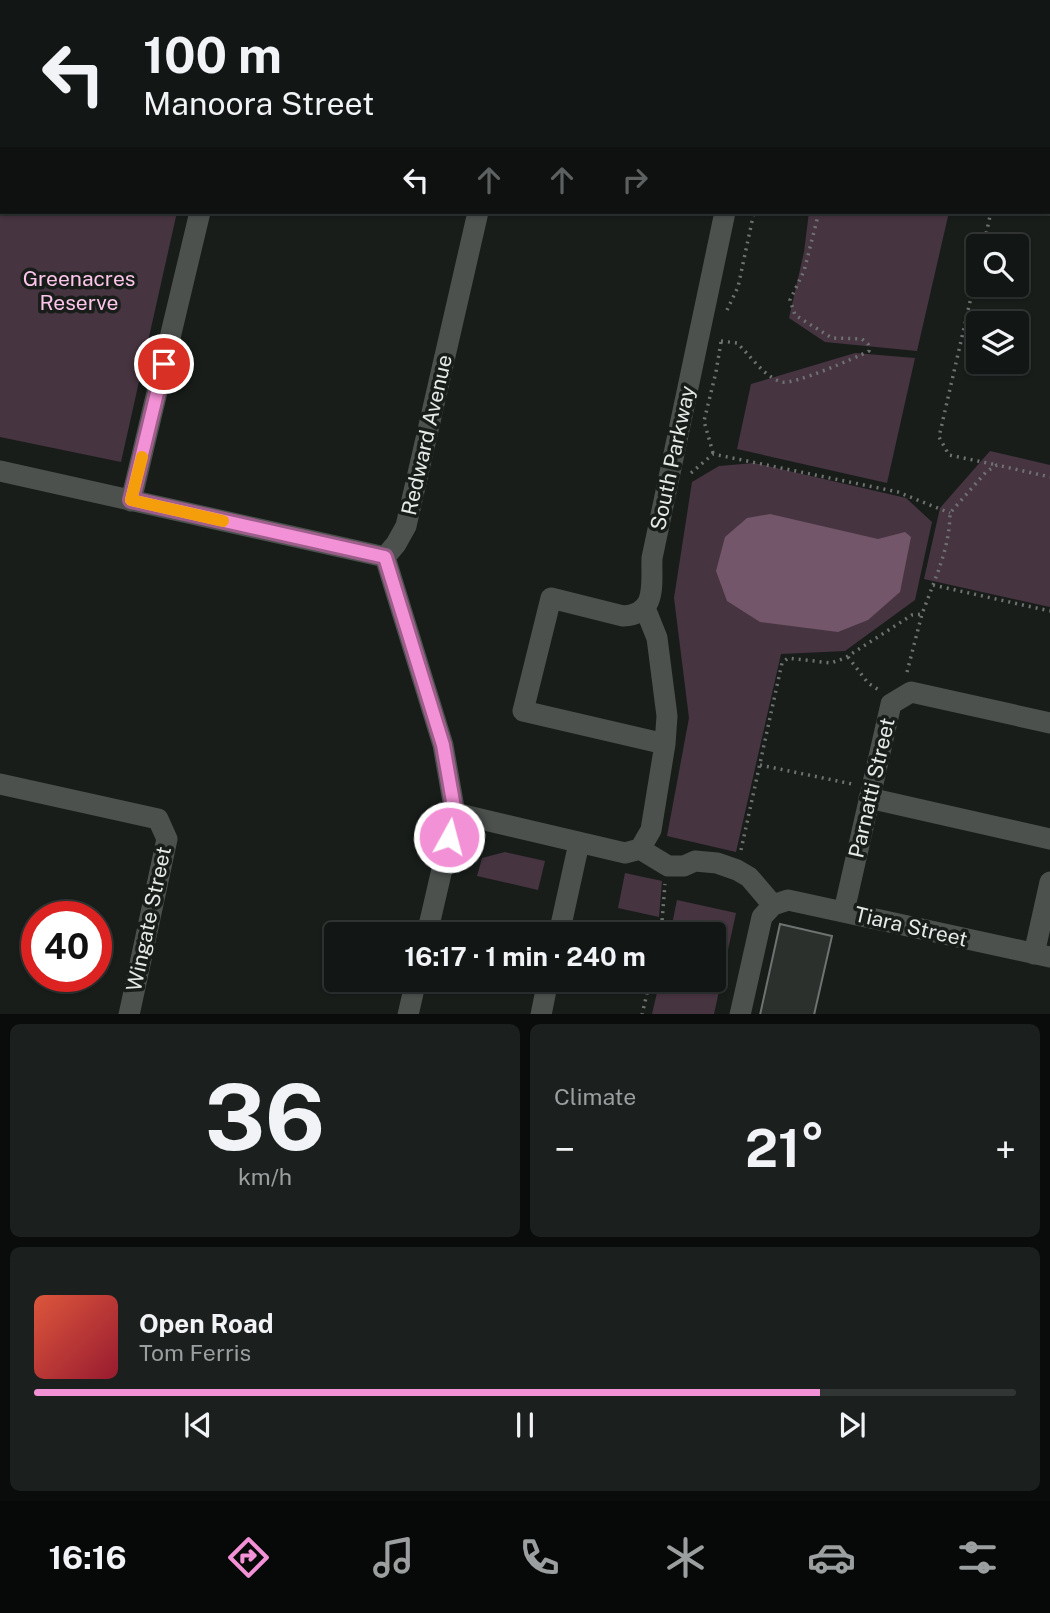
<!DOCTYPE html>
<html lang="en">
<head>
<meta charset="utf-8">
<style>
  :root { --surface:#121614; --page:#1b1f1d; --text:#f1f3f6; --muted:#9c9fa0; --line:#313534; --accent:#f391d6 }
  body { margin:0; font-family:"Public Sans",sans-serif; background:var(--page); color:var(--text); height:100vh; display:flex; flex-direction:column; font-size:26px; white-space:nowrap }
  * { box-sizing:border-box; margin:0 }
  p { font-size:23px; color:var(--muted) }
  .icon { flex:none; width:38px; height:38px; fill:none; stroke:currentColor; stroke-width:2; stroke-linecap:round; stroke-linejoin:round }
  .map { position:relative; height:1014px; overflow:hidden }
  .details { display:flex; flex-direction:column; gap:10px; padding:10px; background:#0a0c0b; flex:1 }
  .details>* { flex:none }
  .hud { position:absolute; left:0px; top:0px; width:1050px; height:214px; box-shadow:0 2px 5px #0004,0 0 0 2px var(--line); background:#121614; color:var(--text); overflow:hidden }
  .fabs { position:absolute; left:966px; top:234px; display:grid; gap:14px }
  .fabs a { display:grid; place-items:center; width:63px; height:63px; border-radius:7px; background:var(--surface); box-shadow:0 2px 5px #0004,0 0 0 2px var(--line); font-size:35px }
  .speed { position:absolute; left:21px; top:901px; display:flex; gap:14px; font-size:35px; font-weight:700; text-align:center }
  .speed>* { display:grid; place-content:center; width:91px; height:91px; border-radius:50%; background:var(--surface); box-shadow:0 2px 5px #0004,0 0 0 2px var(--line); line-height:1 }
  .speed .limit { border:10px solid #d22; background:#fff; color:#111 }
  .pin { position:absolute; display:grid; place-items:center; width:60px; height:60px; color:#fff; margin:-30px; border:4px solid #fff; border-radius:50%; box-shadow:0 2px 7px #0007 }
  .me { position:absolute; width:77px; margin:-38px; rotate:7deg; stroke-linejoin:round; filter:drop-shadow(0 0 5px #0008) }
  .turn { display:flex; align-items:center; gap:24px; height:147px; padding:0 28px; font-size:32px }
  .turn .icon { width:91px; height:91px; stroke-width:2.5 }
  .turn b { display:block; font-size:49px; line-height:60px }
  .lanes { display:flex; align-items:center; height:66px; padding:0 28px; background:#0003; justify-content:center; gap:35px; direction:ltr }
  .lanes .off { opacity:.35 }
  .big { font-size:52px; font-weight:700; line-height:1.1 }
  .details .widget { flex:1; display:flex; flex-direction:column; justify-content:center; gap:10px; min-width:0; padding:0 24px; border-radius:10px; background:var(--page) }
  .details .dial { align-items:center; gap:0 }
  .dial b { font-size:91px; line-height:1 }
  .song { display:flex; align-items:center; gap:21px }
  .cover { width:84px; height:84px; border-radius:10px; background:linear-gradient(135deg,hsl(10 70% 55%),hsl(350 70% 35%)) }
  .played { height:7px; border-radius:4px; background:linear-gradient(90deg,var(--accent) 80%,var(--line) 80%) }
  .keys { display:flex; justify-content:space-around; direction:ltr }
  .heat { display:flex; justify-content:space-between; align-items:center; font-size:38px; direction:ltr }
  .details .tiles { flex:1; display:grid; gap:10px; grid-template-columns:1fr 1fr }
  .widget:last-child { grid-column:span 2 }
  .trip { position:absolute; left:324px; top:922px; width:402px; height:70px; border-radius:7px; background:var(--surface); box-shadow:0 2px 5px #0004,0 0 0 2px var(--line); font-weight:700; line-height:70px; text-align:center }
  .menu { display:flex; height:112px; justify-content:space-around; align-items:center; background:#070908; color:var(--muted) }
  .menu .icon { width:49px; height:49px }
  .menu .active { color:var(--accent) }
  .menu b { font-size:32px; color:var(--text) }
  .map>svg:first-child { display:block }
  .green { fill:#473441 }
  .water { fill:#74566a }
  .building { fill:#2b302d; stroke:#6d7371; stroke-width:2 }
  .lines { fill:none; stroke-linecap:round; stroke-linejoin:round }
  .path { stroke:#6e7270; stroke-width:3.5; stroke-dasharray:2 5; stroke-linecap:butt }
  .minor { stroke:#4c514e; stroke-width:21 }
  .route-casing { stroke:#9e5e8b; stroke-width:18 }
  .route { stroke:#f391d6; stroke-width:12 }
  .slow { stroke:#f59e0b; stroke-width:12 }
  .labels { text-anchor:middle; stroke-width:7; stroke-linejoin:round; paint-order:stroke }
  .park-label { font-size:21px; fill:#fdc5ea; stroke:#181d1a }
  .street-label { font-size:21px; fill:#e5e9e7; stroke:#181d1a }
</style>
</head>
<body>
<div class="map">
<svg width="1050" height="1015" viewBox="0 0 1050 1015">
  <rect width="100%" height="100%" fill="#181d1a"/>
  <path class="green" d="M0,73L2,212H177L121,462L0,437Z
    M809,212H949L917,351L825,342L789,318L804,252Z
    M855,353L915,358L887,483L737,449L751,384Z
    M990,451L1050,465V607L924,579L940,508Z
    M754,463L906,498L932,522L915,600L845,651L781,654L736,852L667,836L689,718L674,598L692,482L719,466Z
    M505,852L545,861L538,890L477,876L482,858Z
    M625,873L662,881L659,917L618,908Z
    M677,900L736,913L714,1014H652L660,980H714V934H670Z"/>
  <path class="water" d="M770,514L878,539L905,532L911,537L900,592L868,620L838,632L760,622L727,601L716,571L725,537L747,518Z"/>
  <path class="building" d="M780,924L832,936L814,1015H760Z"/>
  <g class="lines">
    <path class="path" d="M897,0L898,2
      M1032,0L1033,2
      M810,2L811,0
      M1048,80H1050
      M983,247L991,212
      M978,267L939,437L949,455L997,465
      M727,310L738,287L754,212
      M721,341L737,343C749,354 765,378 782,382C794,385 855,358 869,351L868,344L862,339L832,338L795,315L790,300L804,271L819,212
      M713,453L704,421L716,372L721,342
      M691,473L713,454L898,492L950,513
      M933,585C942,562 950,538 950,513L986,472L997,465L1050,477
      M848,657L868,683L879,690
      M907,672L922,614L933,585L1050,611
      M760,765L852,784
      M741,850L782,663L788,658L831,663L845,658L912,615L922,614
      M661,934L665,884
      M642,1015L650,980"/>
    <path class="minor" d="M248,2V0
      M526,2V0
      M769,2L770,0
      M0,43L2,44
      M0,471L385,557
      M131,501L200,212
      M665,744L523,711L551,598L623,616C658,614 651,584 652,558L725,212
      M0,784L158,819L167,839L129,1015
      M869,798L1050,839
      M455,813L625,853L640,849L668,866H684L695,861L717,863L737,870L749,877L773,905
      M640,849L651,830L665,744L667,716L657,638L645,608
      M844,911L891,704L911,692L1050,723
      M427,934L455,813L443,745L385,557L396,544L406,526L478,212
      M559,934L579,843
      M1034,954L1050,882
      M408,1015L416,980
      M541,1015L548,980
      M740,1015L762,917L773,905L788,900L1050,957"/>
  </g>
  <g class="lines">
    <g class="route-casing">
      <path id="route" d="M164,364L131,500L385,557L443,745L455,813L449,837"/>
    </g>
    <use href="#route" class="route"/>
    <path class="slow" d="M142,457L131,500L223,521"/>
  </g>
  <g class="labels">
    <g class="park-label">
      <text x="79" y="286">Greenacres<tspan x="79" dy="24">Reserve</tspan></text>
    </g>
    <g class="street-label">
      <text transform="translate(427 435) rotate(-77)" y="7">Redward Avenue</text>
      <text transform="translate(673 458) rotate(-78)" y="7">South Parkway</text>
      <text transform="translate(872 788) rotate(-77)" y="7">Parnatti Street</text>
      <text transform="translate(149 919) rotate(-78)" y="7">Wingate Street</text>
      <text transform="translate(911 927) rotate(13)" y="7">Tiara Street</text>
    </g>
  </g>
</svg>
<div class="fabs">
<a><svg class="icon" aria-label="search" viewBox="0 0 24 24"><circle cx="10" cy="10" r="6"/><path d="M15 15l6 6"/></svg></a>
<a><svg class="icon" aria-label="layers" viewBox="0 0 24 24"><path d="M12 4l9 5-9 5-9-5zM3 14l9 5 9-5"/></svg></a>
</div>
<div class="speed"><div class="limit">40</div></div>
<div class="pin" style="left:164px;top:364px;background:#d93025"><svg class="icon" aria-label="arrive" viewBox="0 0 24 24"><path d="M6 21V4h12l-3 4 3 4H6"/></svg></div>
<svg class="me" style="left:449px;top:837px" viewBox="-20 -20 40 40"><circle r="17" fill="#f391d6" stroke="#fff" stroke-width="3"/><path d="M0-11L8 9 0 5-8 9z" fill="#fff"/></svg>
<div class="trip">16:17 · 1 min · 240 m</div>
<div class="hud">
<div class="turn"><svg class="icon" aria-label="left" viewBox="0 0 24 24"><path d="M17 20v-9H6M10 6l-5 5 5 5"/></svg><div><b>100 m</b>Manoora Street</div></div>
<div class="lanes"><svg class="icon" aria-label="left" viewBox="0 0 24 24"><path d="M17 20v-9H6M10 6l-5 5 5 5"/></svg><svg class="icon off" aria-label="ahead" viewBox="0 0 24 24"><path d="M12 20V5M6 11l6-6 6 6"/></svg><svg class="icon off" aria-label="ahead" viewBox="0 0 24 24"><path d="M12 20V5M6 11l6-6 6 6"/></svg><svg class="icon off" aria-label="right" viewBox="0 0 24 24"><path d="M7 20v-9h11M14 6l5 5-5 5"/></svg></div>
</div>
</div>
<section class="details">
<div class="tiles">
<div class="widget dial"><b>36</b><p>km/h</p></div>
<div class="widget"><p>Climate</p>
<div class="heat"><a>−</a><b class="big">21°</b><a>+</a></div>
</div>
<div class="widget">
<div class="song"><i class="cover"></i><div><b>Open Road</b><p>Tom Ferris</p></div></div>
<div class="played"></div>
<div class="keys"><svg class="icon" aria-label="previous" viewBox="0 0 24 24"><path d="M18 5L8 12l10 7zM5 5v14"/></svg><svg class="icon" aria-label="pause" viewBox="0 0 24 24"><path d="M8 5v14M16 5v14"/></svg><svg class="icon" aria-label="next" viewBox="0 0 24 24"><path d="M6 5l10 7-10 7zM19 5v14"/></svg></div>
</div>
</div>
</section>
<nav class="menu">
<b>16:16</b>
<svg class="icon active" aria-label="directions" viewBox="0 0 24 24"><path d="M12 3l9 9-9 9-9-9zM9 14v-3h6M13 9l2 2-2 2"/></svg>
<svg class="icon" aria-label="music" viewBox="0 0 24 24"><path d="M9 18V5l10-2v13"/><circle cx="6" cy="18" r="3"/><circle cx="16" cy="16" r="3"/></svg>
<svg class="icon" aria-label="phone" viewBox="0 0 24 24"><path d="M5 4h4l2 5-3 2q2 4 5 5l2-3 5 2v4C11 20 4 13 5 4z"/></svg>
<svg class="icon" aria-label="climate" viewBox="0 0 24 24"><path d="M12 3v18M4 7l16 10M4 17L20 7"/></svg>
<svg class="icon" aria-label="car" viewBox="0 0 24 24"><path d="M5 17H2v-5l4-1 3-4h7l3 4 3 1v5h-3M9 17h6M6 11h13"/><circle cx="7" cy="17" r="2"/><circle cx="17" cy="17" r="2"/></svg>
<svg class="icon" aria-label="filters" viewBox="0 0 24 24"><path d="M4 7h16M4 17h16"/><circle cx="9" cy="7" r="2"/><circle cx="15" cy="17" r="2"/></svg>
</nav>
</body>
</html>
